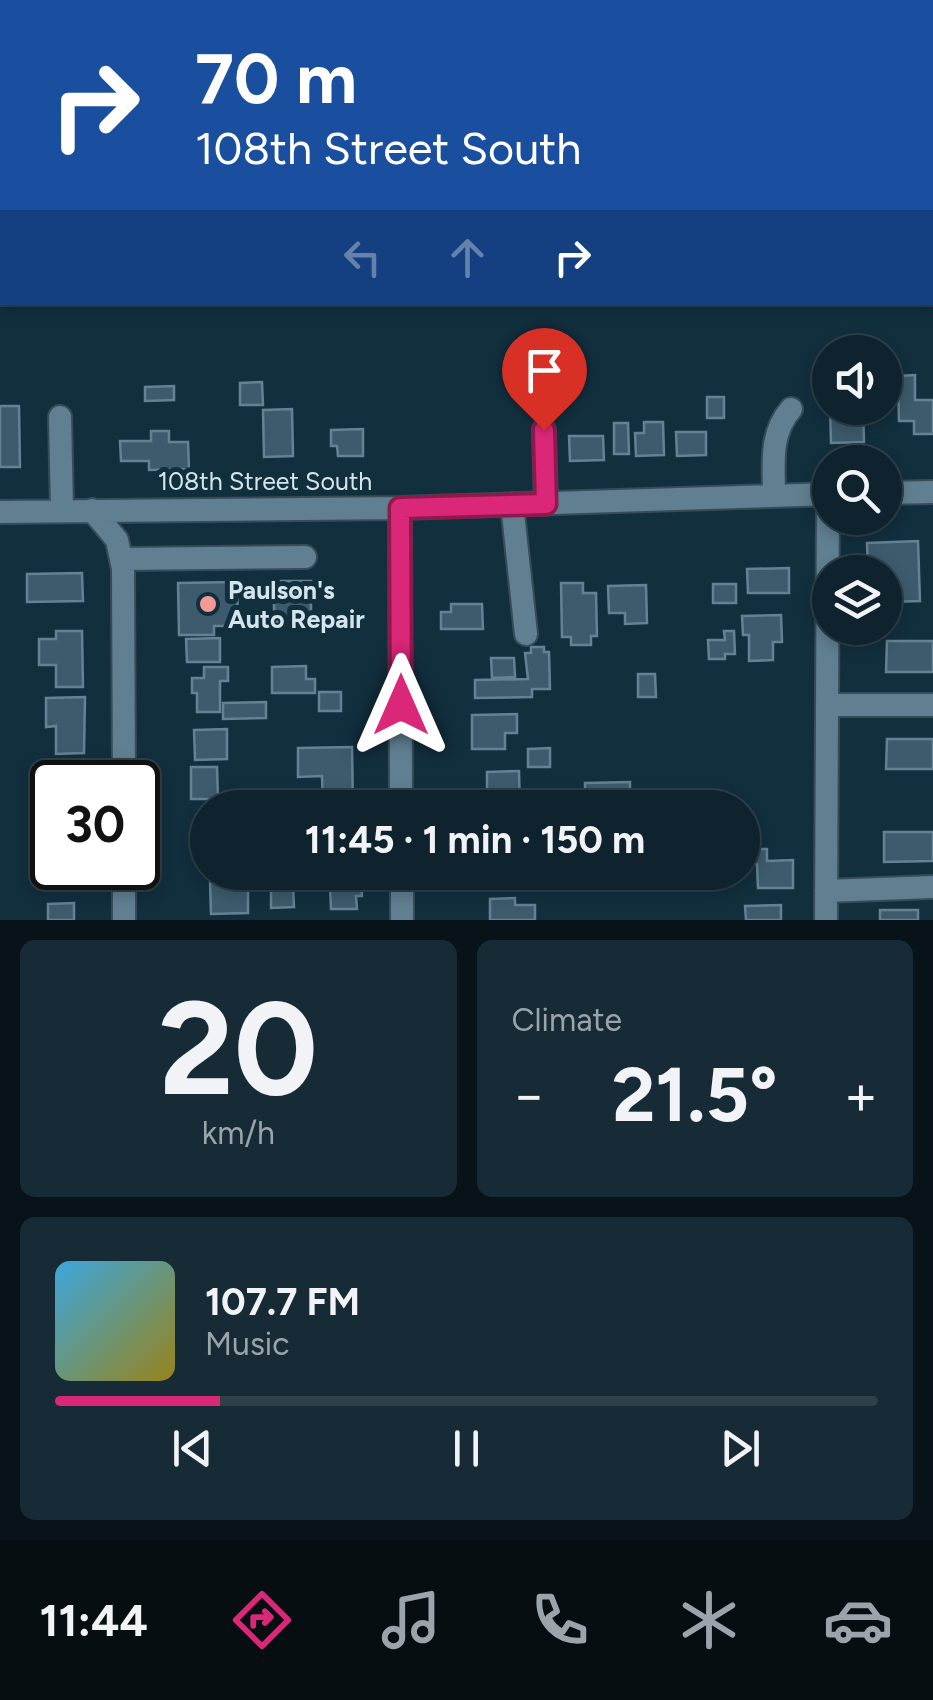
<!DOCTYPE html>
<html lang="en">
<head>
<meta charset="utf-8">
<style>
  :root { --surface:#0e232e; --page:#172b36; --text:#f1f3f6; --muted:#9ba4aa; --line:#2e404a; --accent:#db2777 }
  body { margin:0; font-family:Figtree,sans-serif; background:var(--page); color:var(--text); height:100vh; display:flex; flex-direction:column; font-size:38px; white-space:nowrap }
  * { box-sizing:border-box; margin:0 }
  p { font-size:32px; color:var(--muted) }
  .icon { flex:none; width:55px; height:55px; fill:none; stroke:currentColor; stroke-width:2; stroke-linecap:round; stroke-linejoin:round }
  .map { position:relative; height:920px; overflow:hidden }
  .panel { display:flex; flex-direction:column; gap:20px; padding:20px; background:#081319; flex:1 }
  .panel>* { flex:none }
  .top-card { position:absolute; left:0px; top:0px; width:935px; height:305px; box-shadow:0 5px 15px #0003,0 0 0 2px var(--line); background:#1a4fa0; color:#fff; overflow:hidden }
  .buttons { position:absolute; left:812px; top:335px; display:grid; gap:20px }
  .buttons a { display:grid; place-items:center; width:90px; height:90px; border-radius:50%; background:var(--surface); box-shadow:0 5px 15px #0003,0 0 0 2px var(--line); font-size:50px }
  .speed { position:absolute; left:30px; top:760px; display:flex; gap:20px; font-size:50px; font-weight:700; text-align:center }
  .speed>* { display:grid; place-content:center; width:130px; height:130px; border-radius:50%; background:var(--surface); box-shadow:0 5px 15px #0003,0 0 0 2px var(--line); line-height:1 }
  .speed .limit { border:5px solid #111; border-radius:15px; background:#fff; color:#111 }
  .pin { position:absolute; display:grid; place-items:center; width:85px; height:85px; color:#fff; margin:-102px -42px; border-radius:50% 50% 50% 0; rotate:-45deg; box-shadow:0 0 10px #0007 }
  .pin .icon { rotate:45deg }
  .me { position:absolute; width:110px; margin:-55px; rotate:0deg; stroke-linejoin:round; filter:drop-shadow(0 0 8px #0008) }
  .turn { display:flex; align-items:center; gap:35px; height:210px; padding:0 30px; font-size:45px }
  .turn .icon { width:130px; height:130px; stroke-width:2.5 }
  .turn b { display:block; font-size:70px; line-height:85px }
  .lanes { display:flex; align-items:center; height:95px; padding:0 30px; background:#0003; justify-content:center; gap:50px; direction:ltr }
  .lanes .off { opacity:.35 }
  .big { font-size:75px; font-weight:700; line-height:1.1 }
  .panel .widget { flex:1; display:flex; flex-direction:column; justify-content:center; gap:15px; min-width:0; padding:0 35px; border-radius:15px; background:var(--page) }
  .panel .dial { align-items:center; gap:0 }
  .dial b { font-size:130px; line-height:1 }
  .song { display:flex; align-items:center; gap:30px }
  .cover { width:120px; height:120px; border-radius:15px; background:linear-gradient(135deg,hsl(200 70% 55%),hsl(50 70% 35%)) }
  .played { height:10px; border-radius:5px; background:linear-gradient(90deg,var(--accent) 20%,var(--line) 20%) }
  .keys { display:flex; justify-content:space-around; direction:ltr }
  .heat { display:flex; justify-content:space-between; align-items:center; font-size:55px; direction:ltr }
  .panel .tiles { flex:1; display:grid; gap:20px; grid-template-columns:1fr 1fr }
  .widget:last-child { grid-column:span 2 }
  .trip { position:absolute; left:190px; top:790px; width:570px; height:100px; border-radius:50px; background:var(--surface); box-shadow:0 5px 15px #0003,0 0 0 2px var(--line); font-weight:700; line-height:100px; text-align:center }
  .menu { display:flex; height:160px; justify-content:space-around; align-items:center; background:#060e12; color:var(--muted) }
  .menu .icon { width:70px; height:70px }
  .menu .current { color:var(--accent) }
  .menu b { font-size:45px; color:var(--text) }
  .map>svg:first-child { display:block }
  .building { fill:#3d5b6c; stroke:#638293; stroke-width:2.5 }
  .lines { fill:none; stroke-linecap:round; stroke-linejoin:round }
  .minor-casing { stroke:#374c59; stroke-width:26 }
  .highway-casing { stroke:#374c59; stroke-width:34 }
  .minor { stroke:#607f90; stroke-width:22 }
  .highway { stroke:#66b4de; stroke-width:30 }
  .route-casing { stroke:#8e194d; stroke-width:25 }
  .route { stroke:#db2777; stroke-width:18 }
  .poi-dot { fill:#f59b96; stroke:#122f3e; stroke-width:4 }
  .labels { text-anchor:middle; stroke-width:10; stroke-linejoin:round; paint-order:stroke }
  .street-label { font-size:25px; fill:#d4e5ee; stroke:#122f3e }
  .poi-label { font-size:25px; font-weight:bold; fill:#d4e5ee; stroke:#122f3e; text-anchor:start }
</style>
</head>
<body>
<div class="map">
<svg width="933" height="920" viewBox="0 0 933 920">
  <rect width="100%" height="100%" fill="#122f3e"/>
  <path class="building" d="M915,375V400H933V434H914V421H899L898,376Z
    M262,382L263,405H240V383Z
    M174,386V400L145,401V387Z
    M707,397H724V418H707Z
    M0,406H19L20,467H0Z
    M830,408H863L864,442L831,443Z
    M292,409L293,456L264,457L263,410Z
    M644,422H663L664,455L636,456L635,433H644Z
    M614,423H628L629,454H614Z
    M363,429V456H338L337,446H331V430Z
    M151,431H169V442H188L189,469L149,470V461H121L120,441H151Z
    M676,432H706V455L677,456Z
    M569,436H603L604,460L570,461Z
    M918,541L920,601L891,602V581H885V572H868L867,543Z
    M789,568V593H748L747,569Z
    M82,573L83,601L27,602V574Z
    M274,581H311V621L274,622Z
    M237,582L238,626H214V635H179L178,583Z
    M561,583H583V593H596L597,636H591V645H571V637H562Z
    M713,584H736V603H713Z
    M646,585L647,623L625,624V613H609L608,586Z
    M451,604H482L483,629H441V612H451Z
    M781,615L782,642H773V660L749,661V635H743L742,616Z
    M56,631H82L83,687H56V665H39V639H56Z
    M724,631H734L735,654H725V659H709L708,640H725Z
    M220,638V662H187L186,639Z
    M887,641H933V672H886Z
    M531,647H544V652H549L550,689H532V697L475,698V680L528,679L525,653H531Z
    M491,658H514L515,677L492,678Z
    M306,666V679H315V693H272V667Z
    M204,667H228V681H220V712H197V693H192V678H204Z
    M638,674H655L656,697H638Z
    M319,692H341V711H319Z
    M85,697L84,753L56,754V726L46,727V698Z
    M266,702V718L223,719V703Z
    M517,714V733H505V749H472V715Z
    M227,729V759L195,760L194,730Z
    M887,739H933V769H886Z
    M352,747L353,808H323L322,776L298,777V748Z
    M550,748V767H528V749Z
    M82,763V782H56V764Z
    M191,767H217L218,799H191Z
    M519,771L520,808H474L473,793H487V772Z
    M630,782V808L585,807V783Z
    M884,832H933V861L884,862Z
    M742,849H767V861L793,860V888H758L757,864H742Z
    M59,868H82V884H59Z
    M297,872H356V880H361L362,896H356L357,909H331L330,886H309V881H297Z
    M210,881H248V913L211,914Z
    M271,883H293L294,907L271,908Z
    M515,898V905H535V920H490V899Z
    M74,903V920H48V904Z
    M781,905V920H746L745,906Z
    M880,910H918V920H880Z"/>
  <g class="lines">
    <g class="minor-casing">
      <path id="minor" d="M38,0V2
        M789,0L792,2
        M539,2V0
        M932,21H933
        M60,417L62,510
        M544,430L546,504
        M885,493L933,492
        M774,496C774,465 769,434 791,409
        M512,504L526,634
        M400,508L401,808
        M92,510L117,540L123,569L124,782
        M0,512L400,508L830,494
        M121,559L305,557
        M827,705H933
        M124,868V920
        M402,872V920
        M826,891L933,887
        M826,920L828,494"/>
    </g>
    <g class="highway-casing">
      <path id="highway" d="M0,230H2
        M932,230H933
        M932,273H933
        M0,278H2"/>
    </g>
    <use href="#minor" class="minor"/>
    <use href="#highway" class="highway"/>
  </g>
  <g class="lines">
    <g class="route-casing">
      <path id="route" d="M401,705L400,508L546,504L544,430"/>
    </g>
    <use href="#route" class="route"/>
  </g>
  <circle class="poi-dot" cx="208" cy="604" r="10"/>
  <g class="labels">
    <g class="street-label">
      <text x="265" y="490">108th Street South</text>
    </g>
    <g class="poi-label">
      <text x="228" y="599">Paulson's<tspan x="228" dy="29">Auto Repair</tspan></text>
    </g>
  </g>
</svg>
<div class="buttons">
<a><svg class="icon" aria-label="sound" viewBox="0 0 24 24"><path d="M4 9h4l5-4v14l-5-4H4zM17 9q2 3 0 6"/></svg></a>
<a><svg class="icon" aria-label="search" viewBox="0 0 24 24"><circle cx="10" cy="10" r="6"/><path d="M15 15l6 6"/></svg></a>
<a><svg class="icon" aria-label="layers" viewBox="0 0 24 24"><path d="M12 4l9 5-9 5-9-5zM3 14l9 5 9-5"/></svg></a>
</div>
<div class="speed"><div class="limit">30</div></div>
<div class="pin" style="left:544px;top:430px;background:#d93025"><svg class="icon" aria-label="arrive" viewBox="0 0 24 24"><path d="M6 21V4h12l-3 4 3 4H6"/></svg></div>
<svg class="me" style="left:401px;top:705px" viewBox="-20 -20 40 40"><path d="M0-17L14 15 0 8-14 15z" fill="#db2777" stroke="#fff" stroke-width="4"/></svg>
<div class="trip">11:45 · 1 min · 150 m</div>
<div class="top-card">
<div class="turn"><svg class="icon" aria-label="right" viewBox="0 0 24 24"><path d="M7 20v-9h11M14 6l5 5-5 5"/></svg><div><b>70 m</b>108th Street South</div></div>
<div class="lanes"><svg class="icon off" aria-label="left" viewBox="0 0 24 24"><path d="M17 20v-9H6M10 6l-5 5 5 5"/></svg><svg class="icon off" aria-label="ahead" viewBox="0 0 24 24"><path d="M12 20V5M6 11l6-6 6 6"/></svg><svg class="icon" aria-label="right" viewBox="0 0 24 24"><path d="M7 20v-9h11M14 6l5 5-5 5"/></svg></div>
</div>
</div>
<section class="panel">
<div class="tiles">
<div class="widget dial"><b>20</b><p>km/h</p></div>
<div class="widget"><p>Climate</p>
<div class="heat"><a>−</a><b class="big">21.5°</b><a>+</a></div>
</div>
<div class="widget">
<div class="song"><i class="cover"></i><div><b>107.7 FM</b><p>Music</p></div></div>
<div class="played"></div>
<div class="keys"><svg class="icon" aria-label="previous" viewBox="0 0 24 24"><path d="M18 5L8 12l10 7zM5 5v14"/></svg><svg class="icon" aria-label="pause" viewBox="0 0 24 24"><path d="M8 5v14M16 5v14"/></svg><svg class="icon" aria-label="next" viewBox="0 0 24 24"><path d="M6 5l10 7-10 7zM19 5v14"/></svg></div>
</div>
</div>
</section>
<nav class="menu">
<b>11:44</b>
<svg class="icon current" aria-label="directions" viewBox="0 0 24 24"><path d="M12 3l9 9-9 9-9-9zM9 14v-3h6M13 9l2 2-2 2"/></svg>
<svg class="icon" aria-label="music" viewBox="0 0 24 24"><path d="M9 18V5l10-2v13"/><circle cx="6" cy="18" r="3"/><circle cx="16" cy="16" r="3"/></svg>
<svg class="icon" aria-label="phone" viewBox="0 0 24 24"><path d="M5 4h4l2 5-3 2q2 4 5 5l2-3 5 2v4C11 20 4 13 5 4z"/></svg>
<svg class="icon" aria-label="climate" viewBox="0 0 24 24"><path d="M12 3v18M4 7l16 10M4 17L20 7"/></svg>
<svg class="icon" aria-label="car" viewBox="0 0 24 24"><path d="M5 17H2v-5l4-1 3-4h7l3 4 3 1v5h-3M9 17h6M6 11h13"/><circle cx="7" cy="17" r="2"/><circle cx="17" cy="17" r="2"/></svg>
</nav>
</body>
</html>
